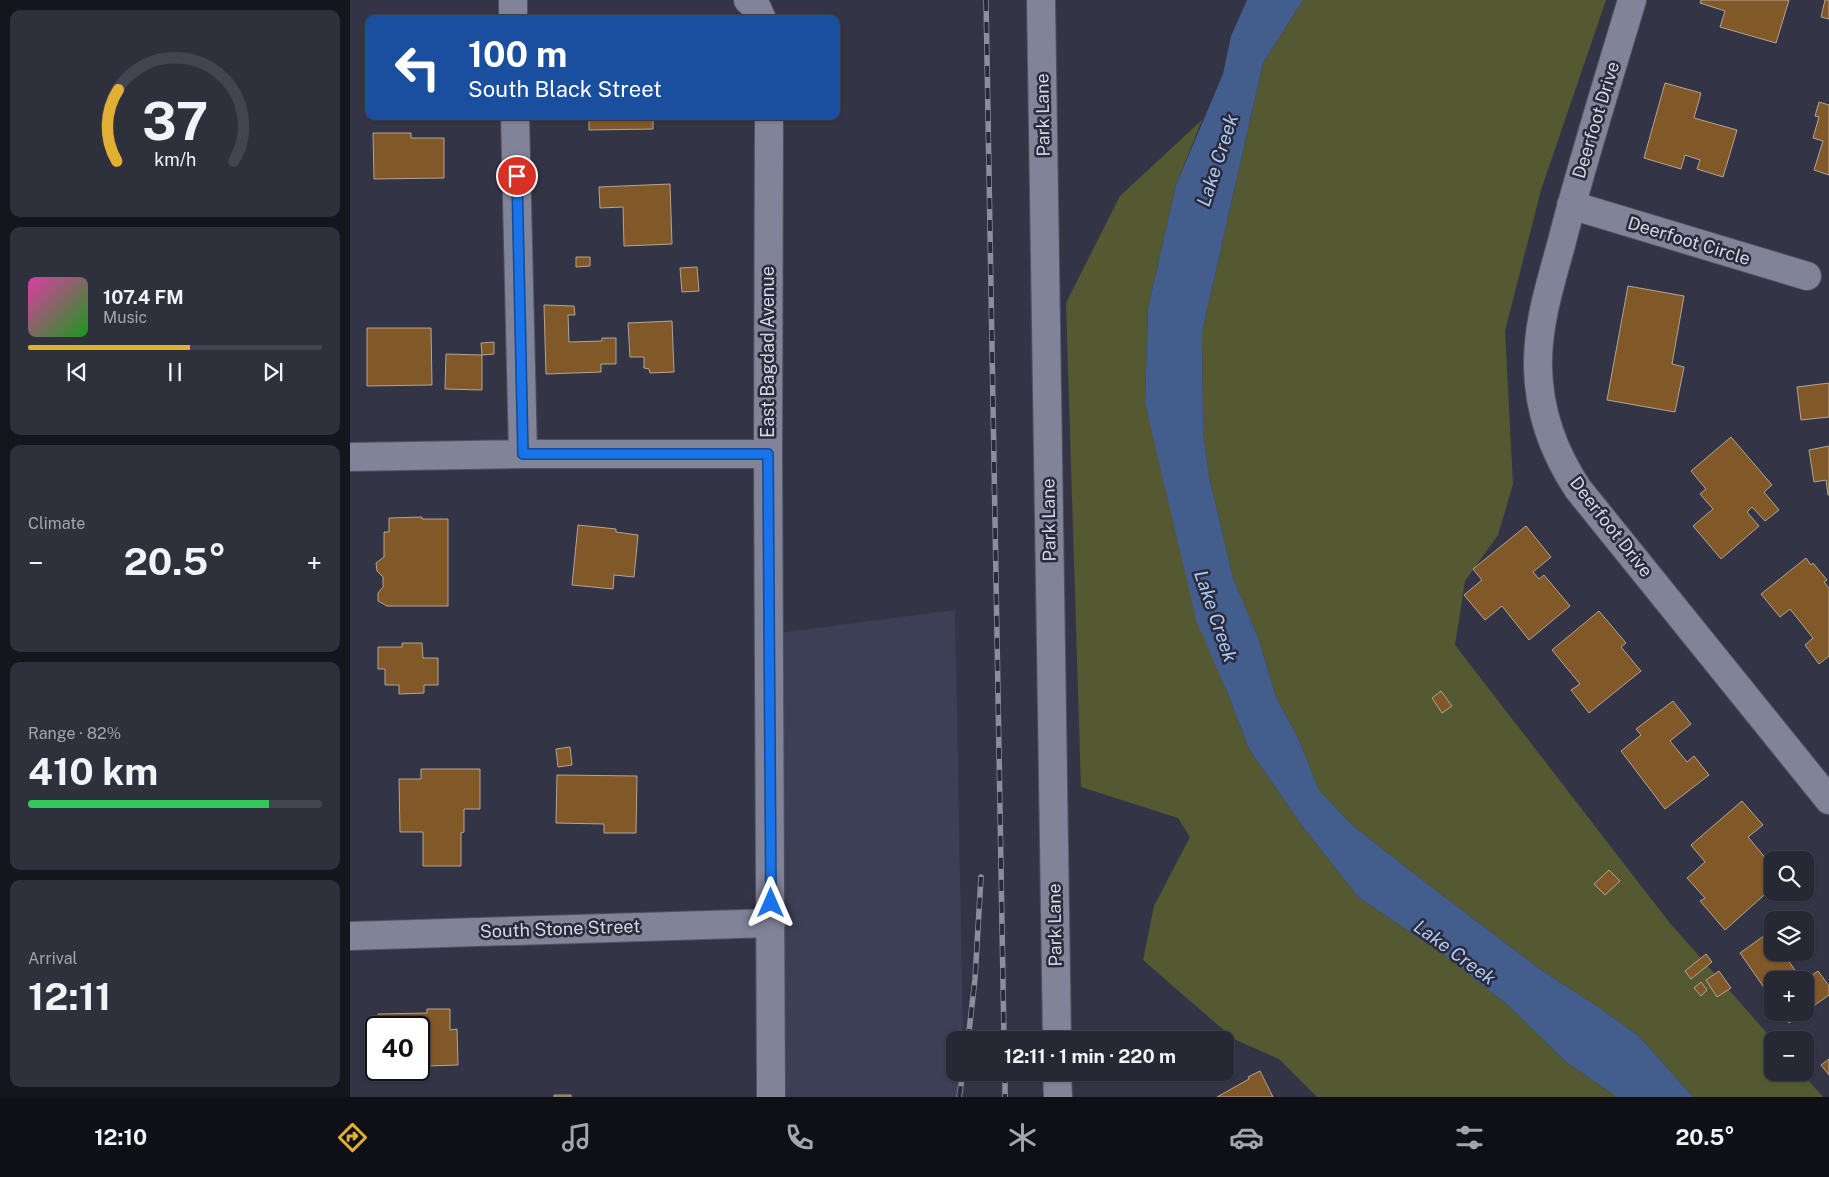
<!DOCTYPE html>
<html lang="en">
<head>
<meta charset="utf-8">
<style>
  :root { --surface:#262834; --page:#2e303c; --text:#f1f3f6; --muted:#a4a6ac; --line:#42444f; --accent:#e1af34 }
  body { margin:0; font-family:"Public Sans",sans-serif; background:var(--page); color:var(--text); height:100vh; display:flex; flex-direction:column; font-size:19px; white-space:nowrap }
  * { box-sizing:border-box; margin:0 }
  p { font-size:16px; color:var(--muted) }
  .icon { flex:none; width:28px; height:28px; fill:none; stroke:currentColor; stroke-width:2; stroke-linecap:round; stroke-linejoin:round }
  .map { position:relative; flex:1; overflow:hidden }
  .details { display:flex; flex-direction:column; gap:10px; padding:10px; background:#15161d; width:350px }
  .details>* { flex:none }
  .top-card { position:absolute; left:15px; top:15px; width:475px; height:105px; border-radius:10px; box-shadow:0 1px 4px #0004,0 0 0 1px var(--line); background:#1a4fa0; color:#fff; overflow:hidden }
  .tools { position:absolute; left:1414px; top:851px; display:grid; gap:10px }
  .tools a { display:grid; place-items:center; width:50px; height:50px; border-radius:10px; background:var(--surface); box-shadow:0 1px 4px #0004,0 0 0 1px var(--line); font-size:25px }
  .speed { position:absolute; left:15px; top:1016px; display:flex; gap:10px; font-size:25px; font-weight:700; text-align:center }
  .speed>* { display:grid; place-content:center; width:65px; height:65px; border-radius:50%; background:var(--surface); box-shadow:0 1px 4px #0004,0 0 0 1px var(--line); line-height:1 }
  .speed .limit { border:2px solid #111; border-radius:8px; background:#fff; color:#111 }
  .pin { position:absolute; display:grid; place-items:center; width:42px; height:42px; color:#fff; margin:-21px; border:2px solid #fff; border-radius:50%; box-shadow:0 1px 5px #0007 }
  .me { position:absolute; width:55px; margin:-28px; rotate:0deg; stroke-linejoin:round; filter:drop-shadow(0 0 4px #0008) }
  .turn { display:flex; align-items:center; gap:18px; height:105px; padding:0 20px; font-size:22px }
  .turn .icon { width:65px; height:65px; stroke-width:2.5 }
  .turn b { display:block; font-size:35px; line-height:42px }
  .big { font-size:38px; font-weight:700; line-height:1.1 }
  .details .tile { flex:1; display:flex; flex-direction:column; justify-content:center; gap:8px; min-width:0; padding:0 18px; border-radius:10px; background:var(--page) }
  .details .dial { align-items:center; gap:0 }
  .dial svg { height:130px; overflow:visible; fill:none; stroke:var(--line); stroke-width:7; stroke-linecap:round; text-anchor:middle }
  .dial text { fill:var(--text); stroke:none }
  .song { display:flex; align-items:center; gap:15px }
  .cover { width:60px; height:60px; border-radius:8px; background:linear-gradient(135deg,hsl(320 70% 55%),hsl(120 70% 35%)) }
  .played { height:5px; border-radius:2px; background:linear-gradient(90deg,var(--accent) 55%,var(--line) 55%) }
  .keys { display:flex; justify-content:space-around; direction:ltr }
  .heat { display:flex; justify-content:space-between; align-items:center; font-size:28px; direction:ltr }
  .charge { height:8px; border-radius:4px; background:linear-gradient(90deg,#34c759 82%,var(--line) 0) }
  .trip { position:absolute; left:596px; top:1031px; width:288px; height:50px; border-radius:10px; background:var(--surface); box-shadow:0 1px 4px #0004,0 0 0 1px var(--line); font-weight:700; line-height:50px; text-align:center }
  .menu { display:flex; height:80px; justify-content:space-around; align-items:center; background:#0f1015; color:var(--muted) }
  .menu .icon { width:35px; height:35px }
  .menu .active { color:var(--accent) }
  .menu b { font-size:22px; color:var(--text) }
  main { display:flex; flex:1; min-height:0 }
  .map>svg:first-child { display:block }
  .built { fill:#3c3f56 }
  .green { fill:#555932 }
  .water { fill:#435d8c }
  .building { fill:#815828; stroke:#b5a594 }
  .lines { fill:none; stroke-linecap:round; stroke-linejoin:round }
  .minor-casing { stroke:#4f515f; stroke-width:30 }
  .minor { stroke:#818498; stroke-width:28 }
  .rail-casing { stroke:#8c8e9b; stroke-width:5.5 }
  .rail { stroke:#292b3c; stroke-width:4; stroke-dasharray:11; stroke-linecap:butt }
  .route-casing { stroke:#114b97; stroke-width:12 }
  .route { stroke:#1a73e8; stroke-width:9 }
  .labels { text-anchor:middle; stroke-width:5; stroke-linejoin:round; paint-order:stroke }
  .street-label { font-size:18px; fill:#d5d7e2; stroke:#292b3c }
  .water-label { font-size:19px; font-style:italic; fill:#afc8f4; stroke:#292b3c }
</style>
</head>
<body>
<main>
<section class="details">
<div class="tile dial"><svg viewBox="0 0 100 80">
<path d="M14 69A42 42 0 1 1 86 69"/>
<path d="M14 69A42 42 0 0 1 15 25" stroke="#e1af34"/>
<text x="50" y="56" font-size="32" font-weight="700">37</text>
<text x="50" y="72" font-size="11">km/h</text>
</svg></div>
<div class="tile">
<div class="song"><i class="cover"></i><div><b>107.4 FM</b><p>Music</p></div></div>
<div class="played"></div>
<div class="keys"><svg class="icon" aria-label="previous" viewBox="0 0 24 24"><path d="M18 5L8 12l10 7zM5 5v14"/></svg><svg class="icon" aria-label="pause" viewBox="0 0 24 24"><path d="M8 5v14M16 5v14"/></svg><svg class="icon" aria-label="next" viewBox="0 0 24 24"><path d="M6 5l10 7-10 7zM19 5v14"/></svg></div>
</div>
<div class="tile"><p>Climate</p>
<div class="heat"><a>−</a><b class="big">20.5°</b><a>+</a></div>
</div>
<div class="tile"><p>Range · 82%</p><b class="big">410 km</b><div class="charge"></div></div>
<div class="tile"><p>Arrival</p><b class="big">12:11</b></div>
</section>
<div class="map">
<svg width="1479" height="1097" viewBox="0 0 1479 1097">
  <rect width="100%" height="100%" fill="#333546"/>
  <path class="built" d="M605,610L613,1040H605V1072L614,1073V1097H433L421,634Z"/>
  <path class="green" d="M953,0H1256L1191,190L1155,331L1163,484L1148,535L1115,581L1105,645L1319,922L1423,1040L1422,1072L1452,1073L1473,1097H1343L1289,1036L1244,1004L1194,972L1071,879L1002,825L969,790L949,740L926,697L908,637L883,578L859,476L853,432L852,332L913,63Z
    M852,120L826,185L798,308L795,403L876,689L899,749L950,823L1008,897L1093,954L1159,1006L1216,1062L1267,1097H967L929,1059L884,1039L793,960L804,906L840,837L828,818L731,787L716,303L770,196Z"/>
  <path class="water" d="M897,0H953L913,63L852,332L853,432L859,476L883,578L908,637L926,697L949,740L969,790L1002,825L1071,879L1194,972L1244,1004L1289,1036L1343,1097H1267L1216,1062L1159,1006L1093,954L1008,897L950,823L899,749L876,689L847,623L795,403L798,308L826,185L873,74L881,36Z"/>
  <path class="building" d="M1351,0H1439L1426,43L1370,27L1375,11L1350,3Z
    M1475,0H1479V19L1471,17Z
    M1315,83L1351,93L1344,118L1387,130L1373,177L1347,169L1350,160L1335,155L1331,169L1294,158Z
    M1469,102L1479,105V175L1464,170L1473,141L1463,138L1469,117L1465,116Z
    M239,116H303V129L239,130Z
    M23,133H61V138H94V178L24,179Z
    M320,184L322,244L274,246L273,207L250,208L249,187Z
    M226,257H240V266L226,267Z
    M347,267L349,291L332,292L330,268Z
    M1278,286L1334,296L1322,364L1334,367L1325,412L1257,400Z
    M194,305L224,306L225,315H218L219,342L252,341V338H266V364H251V372L196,374Z
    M322,321L324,372L300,373L299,369L294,368V357H280L278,323Z
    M17,328H81L82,385L17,386Z
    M144,342V354L132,355L131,343Z
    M96,354L132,355V390L95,389Z
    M1479,383V417L1451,420L1447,387Z
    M1381,437L1422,485L1414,492L1429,510L1415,521L1402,507L1397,512L1409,526L1371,559L1343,526L1363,509L1350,494L1356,489L1341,471Z
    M1479,446V495H1478L1476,480L1464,482L1459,450Z
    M72,517V519H98V606H37L28,601V593L33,587V577L27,571L26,563L34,557V532H39V518Z
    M228,525L266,529V532L288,535L284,577L264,575L263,589L222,585Z
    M1176,526L1201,557L1183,572L1189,579L1194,575L1220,606L1179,640L1152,606L1135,620L1114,595L1132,580L1123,569Z
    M1456,558L1461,565L1463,563L1477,580L1474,582L1479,588V656L1469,664L1455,645L1463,638L1440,609L1430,617L1411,594Z
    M1249,611L1276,643L1271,647L1291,671L1239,713L1221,690L1230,684L1202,650Z
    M52,643H72L73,658H88V685H74V693L49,694V685H35V669H28V647H52Z
    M1091,691L1102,706L1092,713L1082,698Z
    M1323,701L1341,724L1320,741L1337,762L1344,756L1359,775L1315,809L1271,751L1291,735L1286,729Z
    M220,747L222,765L208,767L206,749Z
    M71,769H130V809H114V832L111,833V866H73V832H50L49,779H71Z
    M207,775L287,776L286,833H254V824L206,823Z
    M1392,801L1413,825L1398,837L1422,866V888L1375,930L1350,901L1355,898L1337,878L1355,862L1341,845Z
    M1259,870L1270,881L1255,895L1244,884Z
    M1422,930V952H1432L1452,980H1422V999L1390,953Z
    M1356,954L1362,962L1341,979L1335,971Z
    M1369,971L1381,988L1367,997L1356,980Z
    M1468,971L1479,986V995L1455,1012V980Z
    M1351,982L1357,990L1351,996L1344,988Z
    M77,1009H100V1030L107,1029L108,1065L78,1066L77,1058H69V1028H28V1014L77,1013Z
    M1432,1012H1454L1439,1023Z
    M1479,1059V1075L1471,1065Z
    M910,1071L923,1097H867L899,1079L898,1077Z
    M204,1095H221V1097H204Z"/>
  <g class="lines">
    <g class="minor-casing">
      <path id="minor" d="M163,0V19
        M398,0L407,8L412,19
        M691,0L707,1040
        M1282,0C1258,81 1232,162 1211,245C1200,285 1187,325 1188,368C1189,411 1204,453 1228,489L1479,800
        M165,116L173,454
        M419,116L418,454L421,1097
        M1221,205L1457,276
        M0,457L173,454H418
        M0,936L421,923
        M707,1072L708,1097"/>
    </g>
    <use href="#minor" class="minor"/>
    <g class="rail-casing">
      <path id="rail" d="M636,0L654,1040
        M618,1040L625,979L631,877
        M655,1072V1097
        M609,1097L613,1072"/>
    </g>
    <use href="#rail" class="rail"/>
  </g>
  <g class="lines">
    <g class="route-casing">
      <path id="route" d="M167,176L173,454H418L421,903"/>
    </g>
    <use href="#route" class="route"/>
  </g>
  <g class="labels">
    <g class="street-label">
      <text transform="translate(693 115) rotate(-91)" y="6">Park Lane</text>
      <text transform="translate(1246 120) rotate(-73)" y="6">Deerfoot Drive</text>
      <text transform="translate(1339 241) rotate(17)" y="6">Deerfoot Circle</text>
      <text transform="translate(418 352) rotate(-90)" y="6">East Bagdad Avenue</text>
      <text transform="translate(699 520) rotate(-91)" y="6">Park Lane</text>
      <text transform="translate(1261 527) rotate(52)" y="6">Deerfoot Drive</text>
      <text transform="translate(705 925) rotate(-91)" y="6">Park Lane</text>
      <text transform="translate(210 929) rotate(-2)" y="6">South Stone Street</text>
    </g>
    <g class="water-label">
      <text transform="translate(867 160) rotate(-72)" y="7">Lake Creek</text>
      <text transform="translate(866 616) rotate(71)" y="7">Lake Creek</text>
      <text transform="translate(1105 952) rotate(36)" y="7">Lake Creek</text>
    </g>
  </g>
</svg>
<div class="tools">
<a><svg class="icon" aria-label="search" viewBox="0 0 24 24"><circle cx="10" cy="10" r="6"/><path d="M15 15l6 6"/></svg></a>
<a><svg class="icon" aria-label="layers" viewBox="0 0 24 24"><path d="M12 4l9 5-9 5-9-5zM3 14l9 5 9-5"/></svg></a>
<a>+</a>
<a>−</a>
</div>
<div class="speed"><div class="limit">40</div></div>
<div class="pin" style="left:167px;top:176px;background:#d93025"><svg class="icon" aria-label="arrive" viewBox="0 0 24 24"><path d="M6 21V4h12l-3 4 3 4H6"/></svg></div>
<svg class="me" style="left:421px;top:903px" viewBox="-20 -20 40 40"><path d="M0-17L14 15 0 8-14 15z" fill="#1a73e8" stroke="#fff" stroke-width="4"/></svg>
<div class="trip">12:11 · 1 min · 220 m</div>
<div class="top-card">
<div class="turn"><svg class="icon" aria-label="left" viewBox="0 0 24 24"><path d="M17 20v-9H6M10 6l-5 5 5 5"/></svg><div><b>100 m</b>South Black Street</div></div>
</div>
</div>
</main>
<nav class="menu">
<b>12:10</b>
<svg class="icon active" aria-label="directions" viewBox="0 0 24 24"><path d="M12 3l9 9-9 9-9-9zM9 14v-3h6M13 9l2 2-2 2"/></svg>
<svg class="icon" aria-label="music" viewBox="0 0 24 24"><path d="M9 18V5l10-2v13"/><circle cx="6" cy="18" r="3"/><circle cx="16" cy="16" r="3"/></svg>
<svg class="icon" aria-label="phone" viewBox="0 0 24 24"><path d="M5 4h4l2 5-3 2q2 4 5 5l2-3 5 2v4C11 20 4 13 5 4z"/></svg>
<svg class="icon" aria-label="climate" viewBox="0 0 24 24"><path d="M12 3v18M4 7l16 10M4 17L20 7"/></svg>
<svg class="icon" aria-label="car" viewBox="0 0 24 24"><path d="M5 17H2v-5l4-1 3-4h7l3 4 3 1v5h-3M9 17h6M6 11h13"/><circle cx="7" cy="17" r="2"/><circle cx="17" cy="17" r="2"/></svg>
<svg class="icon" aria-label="filters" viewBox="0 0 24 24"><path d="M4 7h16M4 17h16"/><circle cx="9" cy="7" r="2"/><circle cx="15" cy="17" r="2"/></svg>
<b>20.5°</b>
</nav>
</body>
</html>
